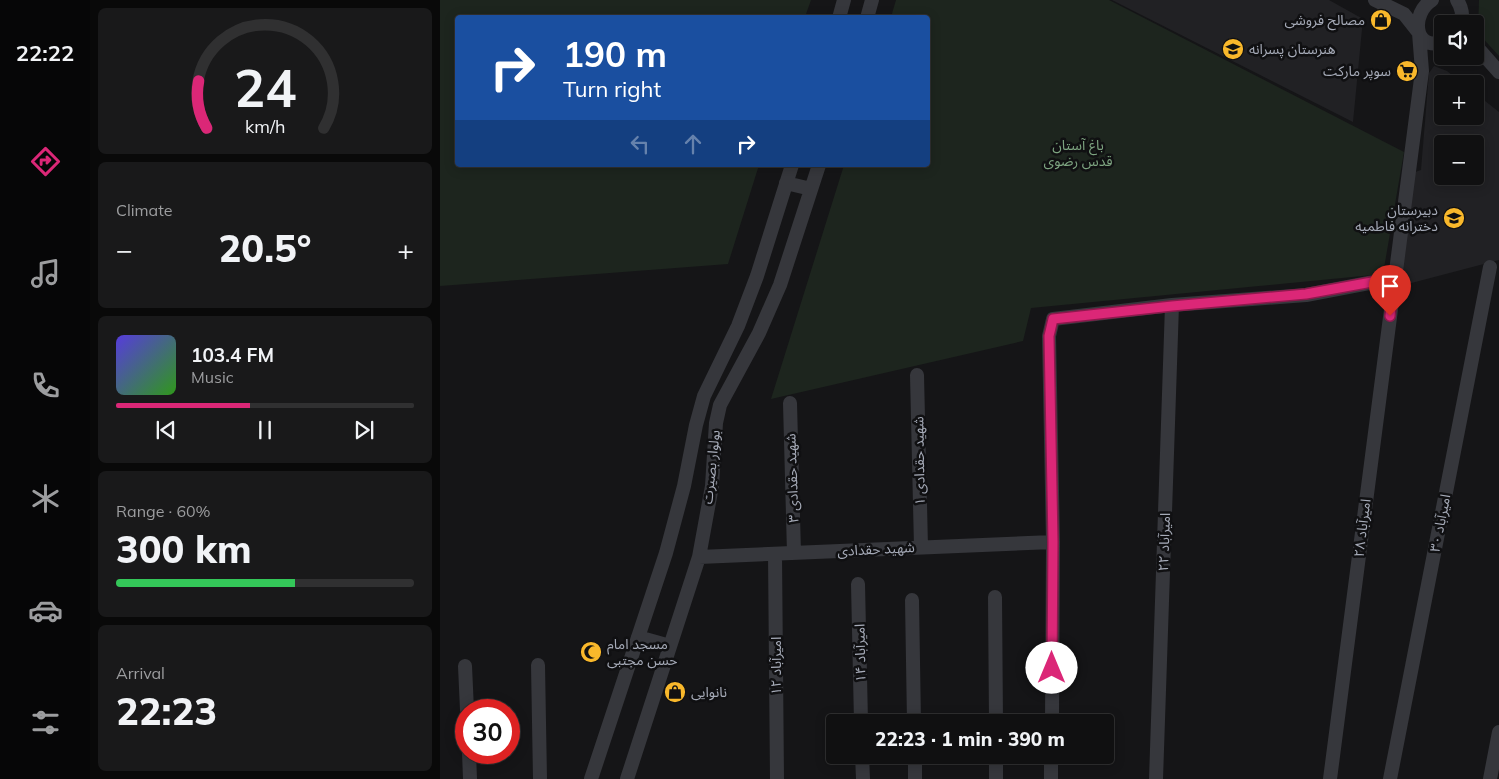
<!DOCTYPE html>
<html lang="en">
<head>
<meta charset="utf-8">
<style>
  :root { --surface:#101011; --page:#19191a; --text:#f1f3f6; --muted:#9c9d9f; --line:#303031; --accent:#db2777 }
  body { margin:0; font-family:Mulish,"Noto Sans Arabic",sans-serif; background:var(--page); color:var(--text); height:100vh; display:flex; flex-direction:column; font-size:19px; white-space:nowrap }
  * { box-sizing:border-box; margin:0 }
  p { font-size:16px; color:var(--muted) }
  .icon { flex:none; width:28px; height:28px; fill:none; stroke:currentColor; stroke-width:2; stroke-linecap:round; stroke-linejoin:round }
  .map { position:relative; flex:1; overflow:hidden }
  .sheet { display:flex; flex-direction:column; gap:8px; padding:8px; background:#090909; width:350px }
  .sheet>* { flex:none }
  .guide { position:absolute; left:15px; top:15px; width:475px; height:152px; border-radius:5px; box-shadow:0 2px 12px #0003,0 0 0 1px var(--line); background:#1a4fa0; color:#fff; overflow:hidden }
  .controls { position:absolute; left:994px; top:15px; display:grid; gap:10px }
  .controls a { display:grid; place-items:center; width:50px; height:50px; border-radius:5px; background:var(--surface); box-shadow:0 2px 12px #0003,0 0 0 1px var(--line); font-size:25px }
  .speed { position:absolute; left:15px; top:699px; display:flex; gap:10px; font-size:25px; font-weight:700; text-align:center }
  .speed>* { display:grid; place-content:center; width:65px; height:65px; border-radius:50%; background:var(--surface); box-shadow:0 2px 12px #0003,0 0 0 1px var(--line); line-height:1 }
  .speed .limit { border:8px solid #d22; background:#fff; color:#111 }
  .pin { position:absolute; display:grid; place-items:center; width:42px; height:42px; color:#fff; margin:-51px -21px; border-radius:50% 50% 50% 0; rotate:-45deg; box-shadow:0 0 5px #0007 }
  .pin .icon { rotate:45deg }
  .me { position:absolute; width:55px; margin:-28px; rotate:0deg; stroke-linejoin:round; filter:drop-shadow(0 0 4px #0008) }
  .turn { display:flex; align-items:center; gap:18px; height:105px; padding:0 25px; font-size:22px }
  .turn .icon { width:65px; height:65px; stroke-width:2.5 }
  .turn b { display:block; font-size:35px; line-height:42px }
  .lanes { display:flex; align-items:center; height:48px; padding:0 25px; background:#0003; justify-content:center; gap:25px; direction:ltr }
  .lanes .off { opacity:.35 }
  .big { font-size:38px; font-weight:800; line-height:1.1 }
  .sheet .tile { flex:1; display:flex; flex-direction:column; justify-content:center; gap:8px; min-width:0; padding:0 18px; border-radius:8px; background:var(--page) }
  .sheet .dial { align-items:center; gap:0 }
  .dial svg { height:130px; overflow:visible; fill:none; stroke:var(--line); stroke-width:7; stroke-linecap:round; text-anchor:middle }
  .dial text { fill:var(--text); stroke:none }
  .song { display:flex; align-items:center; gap:15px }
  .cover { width:60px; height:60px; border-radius:8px; background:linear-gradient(135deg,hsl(250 70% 55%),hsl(110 70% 35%)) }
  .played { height:5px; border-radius:2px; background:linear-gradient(90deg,var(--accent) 45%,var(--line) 45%) }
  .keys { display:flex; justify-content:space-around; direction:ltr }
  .heat { display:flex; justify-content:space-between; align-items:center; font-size:28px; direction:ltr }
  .charge { height:8px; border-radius:4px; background:linear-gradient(90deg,#34c759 60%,var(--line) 0) }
  .trip { position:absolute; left:386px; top:714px; width:288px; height:50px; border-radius:5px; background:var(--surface); box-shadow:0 2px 12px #0003,0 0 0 1px var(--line); font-weight:800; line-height:50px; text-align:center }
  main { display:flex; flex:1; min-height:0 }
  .tab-bar { display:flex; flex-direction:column; width:90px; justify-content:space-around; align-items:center; background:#060607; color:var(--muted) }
  .tab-bar .icon { width:35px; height:35px }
  .tab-bar .active { color:var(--accent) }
  .tab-bar b { font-size:22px; color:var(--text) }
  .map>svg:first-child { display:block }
  .built { fill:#212124; fill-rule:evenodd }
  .green { fill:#1d251e }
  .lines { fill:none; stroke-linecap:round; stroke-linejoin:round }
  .minor { stroke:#36373c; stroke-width:14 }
  .route-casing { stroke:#8e194d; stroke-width:12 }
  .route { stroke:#db2777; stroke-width:9 }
  .labels { text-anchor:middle; stroke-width:5; stroke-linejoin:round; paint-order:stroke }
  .poi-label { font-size:14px; fill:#a6abb8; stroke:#101012; text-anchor:end }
  .park-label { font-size:14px; fill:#7da480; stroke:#101012 }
  .street-label { font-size:14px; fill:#a6abb8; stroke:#101012 }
</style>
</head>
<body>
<main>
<nav class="tab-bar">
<b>22:22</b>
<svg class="icon active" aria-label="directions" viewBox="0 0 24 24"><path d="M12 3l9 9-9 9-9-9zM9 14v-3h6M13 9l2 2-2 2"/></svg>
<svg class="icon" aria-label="music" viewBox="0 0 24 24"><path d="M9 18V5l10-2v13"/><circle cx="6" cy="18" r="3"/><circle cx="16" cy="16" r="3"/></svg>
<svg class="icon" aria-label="phone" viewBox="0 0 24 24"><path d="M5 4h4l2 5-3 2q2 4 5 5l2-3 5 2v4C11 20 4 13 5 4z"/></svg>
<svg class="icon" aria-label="climate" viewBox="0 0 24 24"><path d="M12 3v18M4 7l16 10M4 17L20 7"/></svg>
<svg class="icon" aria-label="car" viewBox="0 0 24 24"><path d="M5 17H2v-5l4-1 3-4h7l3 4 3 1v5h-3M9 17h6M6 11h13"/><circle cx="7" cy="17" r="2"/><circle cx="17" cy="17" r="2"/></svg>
<svg class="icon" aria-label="filters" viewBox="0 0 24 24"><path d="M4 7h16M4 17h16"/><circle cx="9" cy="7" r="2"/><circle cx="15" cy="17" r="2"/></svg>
</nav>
<section class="sheet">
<div class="tile dial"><svg viewBox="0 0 100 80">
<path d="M14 69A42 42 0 1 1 86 69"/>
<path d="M14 69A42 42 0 0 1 9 40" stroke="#db2777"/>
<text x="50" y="56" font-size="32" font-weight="700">24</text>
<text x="50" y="72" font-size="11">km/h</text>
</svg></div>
<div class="tile"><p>Climate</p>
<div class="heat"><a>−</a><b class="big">20.5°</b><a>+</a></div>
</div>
<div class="tile">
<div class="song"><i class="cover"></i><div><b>103.4 FM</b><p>Music</p></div></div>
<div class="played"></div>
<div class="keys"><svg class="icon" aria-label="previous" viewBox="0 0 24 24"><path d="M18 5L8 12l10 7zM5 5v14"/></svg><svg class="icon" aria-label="pause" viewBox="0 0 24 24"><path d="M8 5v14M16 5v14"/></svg><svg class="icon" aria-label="next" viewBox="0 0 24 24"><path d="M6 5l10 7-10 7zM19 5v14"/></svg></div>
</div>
<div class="tile"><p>Range · 60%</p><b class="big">300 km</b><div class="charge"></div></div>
<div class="tile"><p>Arrival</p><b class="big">22:23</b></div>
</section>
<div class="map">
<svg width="1059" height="779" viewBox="0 0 1059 779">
  <rect width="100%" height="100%" fill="#151517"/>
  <path class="built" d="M672,0H889L923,19L913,122Z
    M994,66L1007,71L1023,84H1002V116H1035V93L1059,112V260L960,286L975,172L981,170L989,73ZM1002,144H1035V176H1002Z"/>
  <path class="green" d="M0,0H371L365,17L18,18V165H319L288,264L0,286Z
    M456,0H669L964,152L943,274L591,308L583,341L331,399L404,165H488V18L451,17Z
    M1039,0H1059V56L1038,33Z"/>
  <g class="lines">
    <path class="minor" d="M992,0C971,13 973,51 1002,42
      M1017,0C1022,8 1023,14 1021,24
      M399,18L404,0
      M427,18L432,0
      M1035,45L1059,72
      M346,183L371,189
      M477,375L481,547
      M350,403L354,553
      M335,554L337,779
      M259,557L613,542
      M418,584L421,722
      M555,597L556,722
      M472,600L474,722
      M198,637L230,646
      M98,665L100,779
      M25,666L27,710
      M612,722L613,542L609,336L613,319L732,305L866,295L955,278
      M29,752L30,779
      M422,755L423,779
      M475,755V779
      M556,755V779
      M151,779L226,553L244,486L256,425L264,396L298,326L317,276L352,165
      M187,779L259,557L272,486L276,423L280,405L319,333L340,285L379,165
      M611,779V755
      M716,779L732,305
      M890,779L982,71L979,33L964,14L935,0
      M950,779L1050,267
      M1050,779L1059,732"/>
  </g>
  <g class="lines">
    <g class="route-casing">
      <path id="route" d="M612,668L613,542L609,336L613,319L732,306L866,294L954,278L950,316"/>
    </g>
    <use href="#route" class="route"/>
  </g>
  <defs>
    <g id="shop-disc" transform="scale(1.125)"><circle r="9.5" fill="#f9b82b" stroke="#101012"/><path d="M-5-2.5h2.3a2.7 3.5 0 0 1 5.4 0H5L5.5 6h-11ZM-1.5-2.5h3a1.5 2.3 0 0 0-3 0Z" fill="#111"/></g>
    <g id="school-disc" transform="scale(1.125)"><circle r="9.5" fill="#f9b82b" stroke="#101012"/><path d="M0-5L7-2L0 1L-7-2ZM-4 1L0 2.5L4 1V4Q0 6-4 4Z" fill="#111"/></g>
    <g id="supermarket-disc" transform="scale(1.125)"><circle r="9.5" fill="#f9b82b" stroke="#101012"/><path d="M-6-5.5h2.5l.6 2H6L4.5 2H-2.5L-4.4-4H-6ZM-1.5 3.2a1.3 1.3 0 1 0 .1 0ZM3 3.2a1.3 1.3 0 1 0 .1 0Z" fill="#111"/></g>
    <g id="mosque-disc" transform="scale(1.125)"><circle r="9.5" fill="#f9b82b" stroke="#101012"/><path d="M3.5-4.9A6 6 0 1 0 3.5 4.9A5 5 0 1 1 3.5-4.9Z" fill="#111"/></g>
  </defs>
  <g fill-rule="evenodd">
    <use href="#shop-disc" x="941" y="20"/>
    <use href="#school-disc" x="793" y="49"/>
    <use href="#supermarket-disc" x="967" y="71"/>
    <use href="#school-disc" x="1014" y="218"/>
    <use href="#mosque-disc" x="151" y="652"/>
    <use href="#shop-disc" x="235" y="692"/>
  </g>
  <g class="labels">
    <g class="poi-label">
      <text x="925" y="25">مصالح فروشی</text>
      <text x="809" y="54" text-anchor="start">هنرستان پسرانه</text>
      <text x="951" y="76">سوپر مارکت</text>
      <text x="998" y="215">دبیرستان<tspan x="998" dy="16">دخترانه فاطمیه</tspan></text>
      <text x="167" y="649" text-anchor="start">مسجد امام<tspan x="167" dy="16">حسن مجتبی</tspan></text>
      <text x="251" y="697" text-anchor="start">نانوایی</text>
    </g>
    <g class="park-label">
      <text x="638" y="150">باغ آستان<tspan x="638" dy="16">قدس رضوی</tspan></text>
    </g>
    <g class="street-label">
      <text transform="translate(479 461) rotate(-91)" y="5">شهید حقدادی ۱</text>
      <text transform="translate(271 467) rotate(-84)" y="5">بولوار بصیرت</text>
      <text transform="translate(352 478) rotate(-92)" y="5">شهید حقدادی ۳</text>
      <text transform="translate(1000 523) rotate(-79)" y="5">امیرآباد ۳۰</text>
      <text transform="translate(922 528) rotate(-83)" y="5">امیرآباد ۲۸</text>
      <text transform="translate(724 542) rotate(-88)" y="5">امیرآباد ۲۲</text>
      <text transform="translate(436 549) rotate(-3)" y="5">شهید حقدادی</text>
      <text transform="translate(420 653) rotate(-91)" y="5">امیرآباد ۱۴</text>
      <text transform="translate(336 666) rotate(-90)" y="5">امیرآباد ۱۲</text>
    </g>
  </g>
</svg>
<div class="controls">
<a><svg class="icon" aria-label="sound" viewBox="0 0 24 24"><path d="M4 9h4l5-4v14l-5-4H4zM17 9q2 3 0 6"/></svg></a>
<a>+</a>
<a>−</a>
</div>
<div class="speed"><div class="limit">30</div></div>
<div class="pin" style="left:950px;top:316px;background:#d93025"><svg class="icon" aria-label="arrive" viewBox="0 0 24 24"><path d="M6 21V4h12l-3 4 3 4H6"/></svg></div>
<svg class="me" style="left:612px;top:668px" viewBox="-20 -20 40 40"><circle r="19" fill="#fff"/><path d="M0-13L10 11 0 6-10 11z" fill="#db2777"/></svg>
<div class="trip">22:23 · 1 min · 390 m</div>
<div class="guide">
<div class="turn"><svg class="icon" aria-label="right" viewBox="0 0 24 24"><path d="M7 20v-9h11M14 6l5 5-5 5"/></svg><div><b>190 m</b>Turn right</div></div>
<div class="lanes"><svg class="icon off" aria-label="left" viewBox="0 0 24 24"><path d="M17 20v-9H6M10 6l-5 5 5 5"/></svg><svg class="icon off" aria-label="ahead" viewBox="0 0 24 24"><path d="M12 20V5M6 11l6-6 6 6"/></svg><svg class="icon" aria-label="right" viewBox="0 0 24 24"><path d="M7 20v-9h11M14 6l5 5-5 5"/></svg></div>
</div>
</div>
</main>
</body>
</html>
